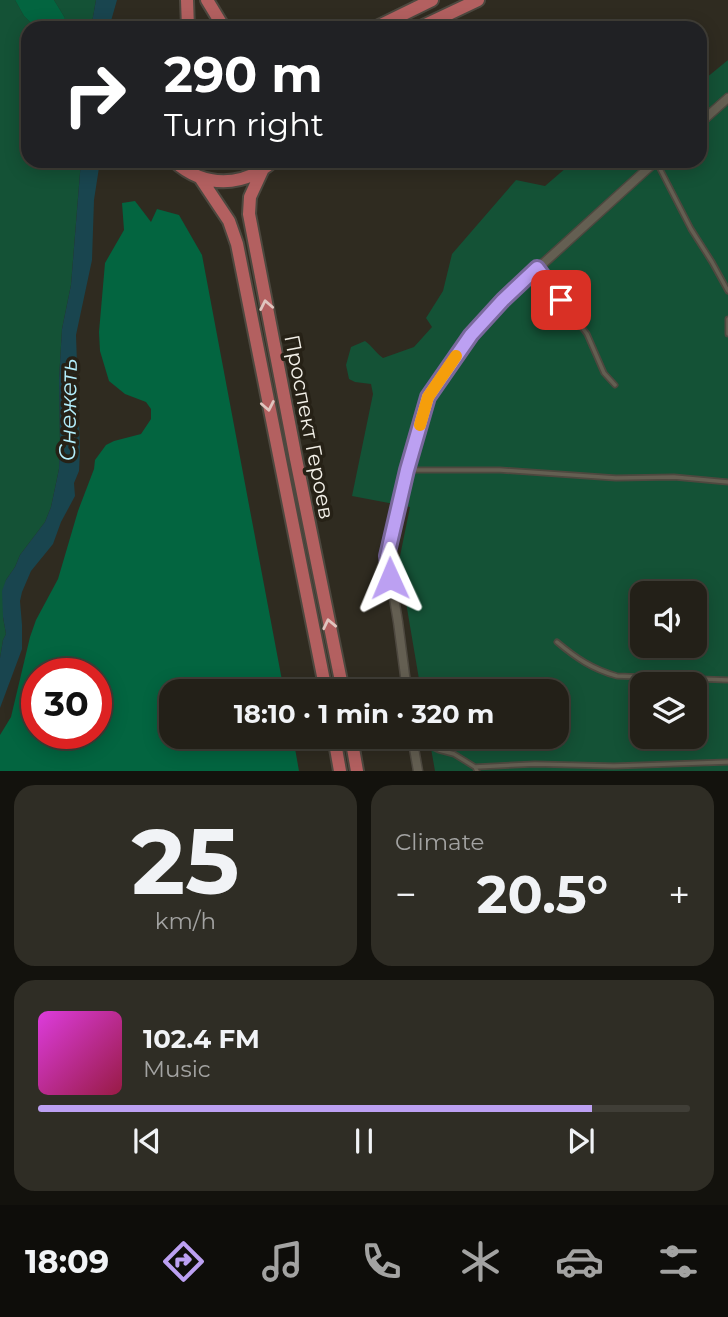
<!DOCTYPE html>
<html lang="en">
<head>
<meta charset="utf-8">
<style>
  :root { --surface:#232018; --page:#2f2d25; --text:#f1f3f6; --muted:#a3a3a2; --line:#403e37; --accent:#bca0f2 }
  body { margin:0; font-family:Montserrat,sans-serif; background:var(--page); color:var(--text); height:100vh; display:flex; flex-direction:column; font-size:26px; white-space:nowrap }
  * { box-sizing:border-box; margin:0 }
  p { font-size:23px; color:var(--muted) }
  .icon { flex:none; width:38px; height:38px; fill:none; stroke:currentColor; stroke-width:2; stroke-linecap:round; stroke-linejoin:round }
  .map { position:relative; height:771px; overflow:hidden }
  .drawer { display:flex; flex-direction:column; gap:14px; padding:14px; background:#13120d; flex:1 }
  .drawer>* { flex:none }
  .hud { position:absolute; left:21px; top:21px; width:686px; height:147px; border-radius:21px; box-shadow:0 4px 18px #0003,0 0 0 2px var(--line); background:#202124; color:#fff; overflow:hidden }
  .tools { position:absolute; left:630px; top:581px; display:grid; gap:14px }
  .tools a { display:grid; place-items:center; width:77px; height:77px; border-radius:14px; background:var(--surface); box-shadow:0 4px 18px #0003,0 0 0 2px var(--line); font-size:35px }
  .speed { position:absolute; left:21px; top:658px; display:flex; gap:14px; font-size:35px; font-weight:700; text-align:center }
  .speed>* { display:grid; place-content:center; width:91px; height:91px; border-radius:50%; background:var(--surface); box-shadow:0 4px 18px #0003,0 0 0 2px var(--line); line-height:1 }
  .speed .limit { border:10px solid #d22; background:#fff; color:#111 }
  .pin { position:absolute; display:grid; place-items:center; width:60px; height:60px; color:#fff; margin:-30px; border-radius:14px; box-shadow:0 4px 10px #0006 }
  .me { position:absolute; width:77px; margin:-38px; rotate:359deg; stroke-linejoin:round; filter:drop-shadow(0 0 5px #0008) }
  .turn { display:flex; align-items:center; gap:24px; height:147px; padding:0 28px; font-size:32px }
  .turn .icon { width:91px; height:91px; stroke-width:2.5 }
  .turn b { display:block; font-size:49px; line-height:60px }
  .big { font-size:52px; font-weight:700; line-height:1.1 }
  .drawer .widget { flex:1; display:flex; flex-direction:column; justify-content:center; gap:10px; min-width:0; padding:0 24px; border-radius:21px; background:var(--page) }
  .drawer .dial { align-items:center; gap:0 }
  .dial b { font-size:91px; line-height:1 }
  .song { display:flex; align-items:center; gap:21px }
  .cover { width:84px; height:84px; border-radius:10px; background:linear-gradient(135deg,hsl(300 70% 55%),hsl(340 70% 35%)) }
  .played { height:7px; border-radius:4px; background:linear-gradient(90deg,var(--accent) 85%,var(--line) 85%) }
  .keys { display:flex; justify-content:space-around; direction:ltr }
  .heat { display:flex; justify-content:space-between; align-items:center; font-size:38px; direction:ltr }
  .drawer .tiles { flex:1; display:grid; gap:14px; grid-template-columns:1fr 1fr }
  .widget:last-child { grid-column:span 2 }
  .trip { position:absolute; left:159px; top:679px; width:410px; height:70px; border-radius:21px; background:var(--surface); box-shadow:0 4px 18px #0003,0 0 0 2px var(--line); font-weight:700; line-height:70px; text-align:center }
  .menu { display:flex; height:112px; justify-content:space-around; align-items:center; background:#0e0d0a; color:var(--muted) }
  .menu .icon { width:49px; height:49px }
  .menu .current { color:var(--accent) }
  .menu b { font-size:32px; color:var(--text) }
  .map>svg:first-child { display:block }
  .green { fill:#145236; fill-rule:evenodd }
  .forest { fill:#036540; fill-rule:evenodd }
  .water { fill:#19454f }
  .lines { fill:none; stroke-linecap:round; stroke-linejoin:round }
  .lane-casing { stroke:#4d483f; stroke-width:7 }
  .street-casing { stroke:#4d483f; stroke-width:11 }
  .primary-casing { stroke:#4d483f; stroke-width:16 }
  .lane { stroke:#645f52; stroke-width:3.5 }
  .street { stroke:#645f52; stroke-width:8 }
  .primary { stroke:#b36060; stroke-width:12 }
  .oneway { stroke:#e0c5bf }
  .route-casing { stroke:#7a689d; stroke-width:18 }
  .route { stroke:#bca0f2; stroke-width:12 }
  .slow { stroke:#f59e0b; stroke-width:12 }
  .labels { text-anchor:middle; stroke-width:7; stroke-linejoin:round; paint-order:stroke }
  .street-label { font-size:21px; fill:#f3f0e8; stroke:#262116 }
  .water-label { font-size:23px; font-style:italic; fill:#b3eefc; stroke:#262116 }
</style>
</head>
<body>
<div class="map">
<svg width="728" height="771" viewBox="0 0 728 771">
  <rect width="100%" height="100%" fill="#2f2b20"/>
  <path class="green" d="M0,0H15L24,16L32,24V28H28V32L23,33L19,44L28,51V161H81L71,285L62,329L59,380L60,443L59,469L51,507L45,522L20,555L15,567L6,580L3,617L6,634L3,640L0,658Z
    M54,0H96L91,28H59L65,18Z
    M728,60V771H435L429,737H556V691H421L399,561L410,507L352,496L373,394L371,384L355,382L349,379L346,365L351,347L365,341C372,346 376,353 383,358L414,347L432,327L426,318L443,291L452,254L516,180L545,186L574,161H700V83ZM642,593H695V646H642ZM642,684H695V737H642Z"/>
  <path class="forest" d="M15,0H54L65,18L59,28H32V24L24,16Z
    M135,201L151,222L157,209L179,215L202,255L284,691H172V737H293L299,771H0V735L11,717L30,637L36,620L58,579L78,511L94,469L95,460L106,445L114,441L141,434L151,419V409L146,402L125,394L109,381L100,351L99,332L105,263L124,230L122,203ZM37,674H96V733H37Z"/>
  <path class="water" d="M96,0H117L109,28H91Z
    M81,161H100L94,200L92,260L76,335L80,451L79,471L74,483L75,496L61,522L53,544L31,571L22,592L20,601L22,625V649L0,708V658L3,640L6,634L3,617L2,591L6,580L15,567L20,555L45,522L51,507L59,469L60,443L59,380L62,329L71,285Z"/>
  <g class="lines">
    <g class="lane-casing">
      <path id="lane" d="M657,163L691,229L712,262L728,291
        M538,270L587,334L604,373L615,385
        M728,319V334
        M409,470H500L616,478L674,477L728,482
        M557,642C576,658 592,669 617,676L728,680
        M414,738L439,750L454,754L475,767L477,771
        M475,767L535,764L614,766L728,762"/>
    </g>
    <g class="street-casing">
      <path id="street" d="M700,123L728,98
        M407,691L398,622L387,556L407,470L428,397L471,335L503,300L656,161
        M412,737L418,771"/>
    </g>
    <g class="primary-casing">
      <path id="primary" d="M187,0L188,28
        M207,0L224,28
        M375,28L432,0
        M419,28L478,0
        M174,161C204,188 243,188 273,161
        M262,171L250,197L249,214L296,459L343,691
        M201,179L229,221L237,244L326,691
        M334,737L340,771
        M351,737L357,771"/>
    </g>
    <use href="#lane" class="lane"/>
    <use href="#street" class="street"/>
    <use href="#primary" class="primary"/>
  </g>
  <defs><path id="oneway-chevron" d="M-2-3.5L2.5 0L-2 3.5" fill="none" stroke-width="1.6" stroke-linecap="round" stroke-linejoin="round" transform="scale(1.75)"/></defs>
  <g class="oneway">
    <use href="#oneway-chevron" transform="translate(266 305) rotate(-101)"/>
    <use href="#oneway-chevron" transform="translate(268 406) rotate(79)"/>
    <use href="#oneway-chevron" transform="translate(329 624) rotate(-102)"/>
  </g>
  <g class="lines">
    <g class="route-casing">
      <path id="route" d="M390,578L387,556L407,470L428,397L471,335L503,300L537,268L561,300"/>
    </g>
    <use href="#route" class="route"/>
    <path class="slow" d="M420,425L428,397L456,356"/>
  </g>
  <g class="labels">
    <g class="street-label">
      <text transform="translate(309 427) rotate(79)" y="7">Проспект Героев</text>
    </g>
    <g class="water-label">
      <text transform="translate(68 410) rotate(-89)" y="8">Снежеть</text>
    </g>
  </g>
</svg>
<div class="tools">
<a><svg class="icon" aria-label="sound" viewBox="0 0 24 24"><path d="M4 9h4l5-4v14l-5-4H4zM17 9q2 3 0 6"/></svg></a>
<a><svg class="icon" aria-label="layers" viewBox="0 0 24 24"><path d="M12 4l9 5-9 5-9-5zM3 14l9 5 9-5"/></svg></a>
</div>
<div class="speed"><div class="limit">30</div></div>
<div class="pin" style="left:561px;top:300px;background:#d93025"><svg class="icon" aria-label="arrive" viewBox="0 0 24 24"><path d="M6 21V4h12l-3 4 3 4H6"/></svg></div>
<svg class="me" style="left:390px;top:578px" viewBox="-20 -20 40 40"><path d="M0-17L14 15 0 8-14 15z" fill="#bca0f2" stroke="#fff" stroke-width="4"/></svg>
<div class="trip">18:10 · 1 min · 320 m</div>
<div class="hud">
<div class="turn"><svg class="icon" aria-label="right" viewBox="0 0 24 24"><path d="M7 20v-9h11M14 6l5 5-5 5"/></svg><div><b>290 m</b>Turn right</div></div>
</div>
</div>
<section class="drawer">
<div class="tiles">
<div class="widget dial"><b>25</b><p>km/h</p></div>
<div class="widget"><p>Climate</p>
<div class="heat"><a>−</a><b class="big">20.5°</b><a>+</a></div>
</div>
<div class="widget">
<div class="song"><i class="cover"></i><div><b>102.4 FM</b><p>Music</p></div></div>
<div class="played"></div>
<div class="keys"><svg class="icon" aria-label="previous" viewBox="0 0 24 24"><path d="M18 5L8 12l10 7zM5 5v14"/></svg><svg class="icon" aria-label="pause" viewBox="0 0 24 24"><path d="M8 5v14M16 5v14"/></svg><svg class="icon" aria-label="next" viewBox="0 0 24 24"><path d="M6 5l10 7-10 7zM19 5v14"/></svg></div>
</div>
</div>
</section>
<nav class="menu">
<b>18:09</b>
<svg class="icon current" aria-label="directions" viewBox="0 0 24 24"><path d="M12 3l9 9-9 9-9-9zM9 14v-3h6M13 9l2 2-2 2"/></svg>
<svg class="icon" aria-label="music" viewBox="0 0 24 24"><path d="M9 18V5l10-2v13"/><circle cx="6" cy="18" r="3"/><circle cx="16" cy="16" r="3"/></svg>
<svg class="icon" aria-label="phone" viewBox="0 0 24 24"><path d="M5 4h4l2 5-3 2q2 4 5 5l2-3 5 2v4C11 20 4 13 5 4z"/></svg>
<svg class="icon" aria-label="climate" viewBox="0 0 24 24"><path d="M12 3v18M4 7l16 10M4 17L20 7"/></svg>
<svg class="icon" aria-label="car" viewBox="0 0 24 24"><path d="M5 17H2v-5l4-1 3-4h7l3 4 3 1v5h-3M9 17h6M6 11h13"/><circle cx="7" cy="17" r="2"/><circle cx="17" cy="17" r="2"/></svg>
<svg class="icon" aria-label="filters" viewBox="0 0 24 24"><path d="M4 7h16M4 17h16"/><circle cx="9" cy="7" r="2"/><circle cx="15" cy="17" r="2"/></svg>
</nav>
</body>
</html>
